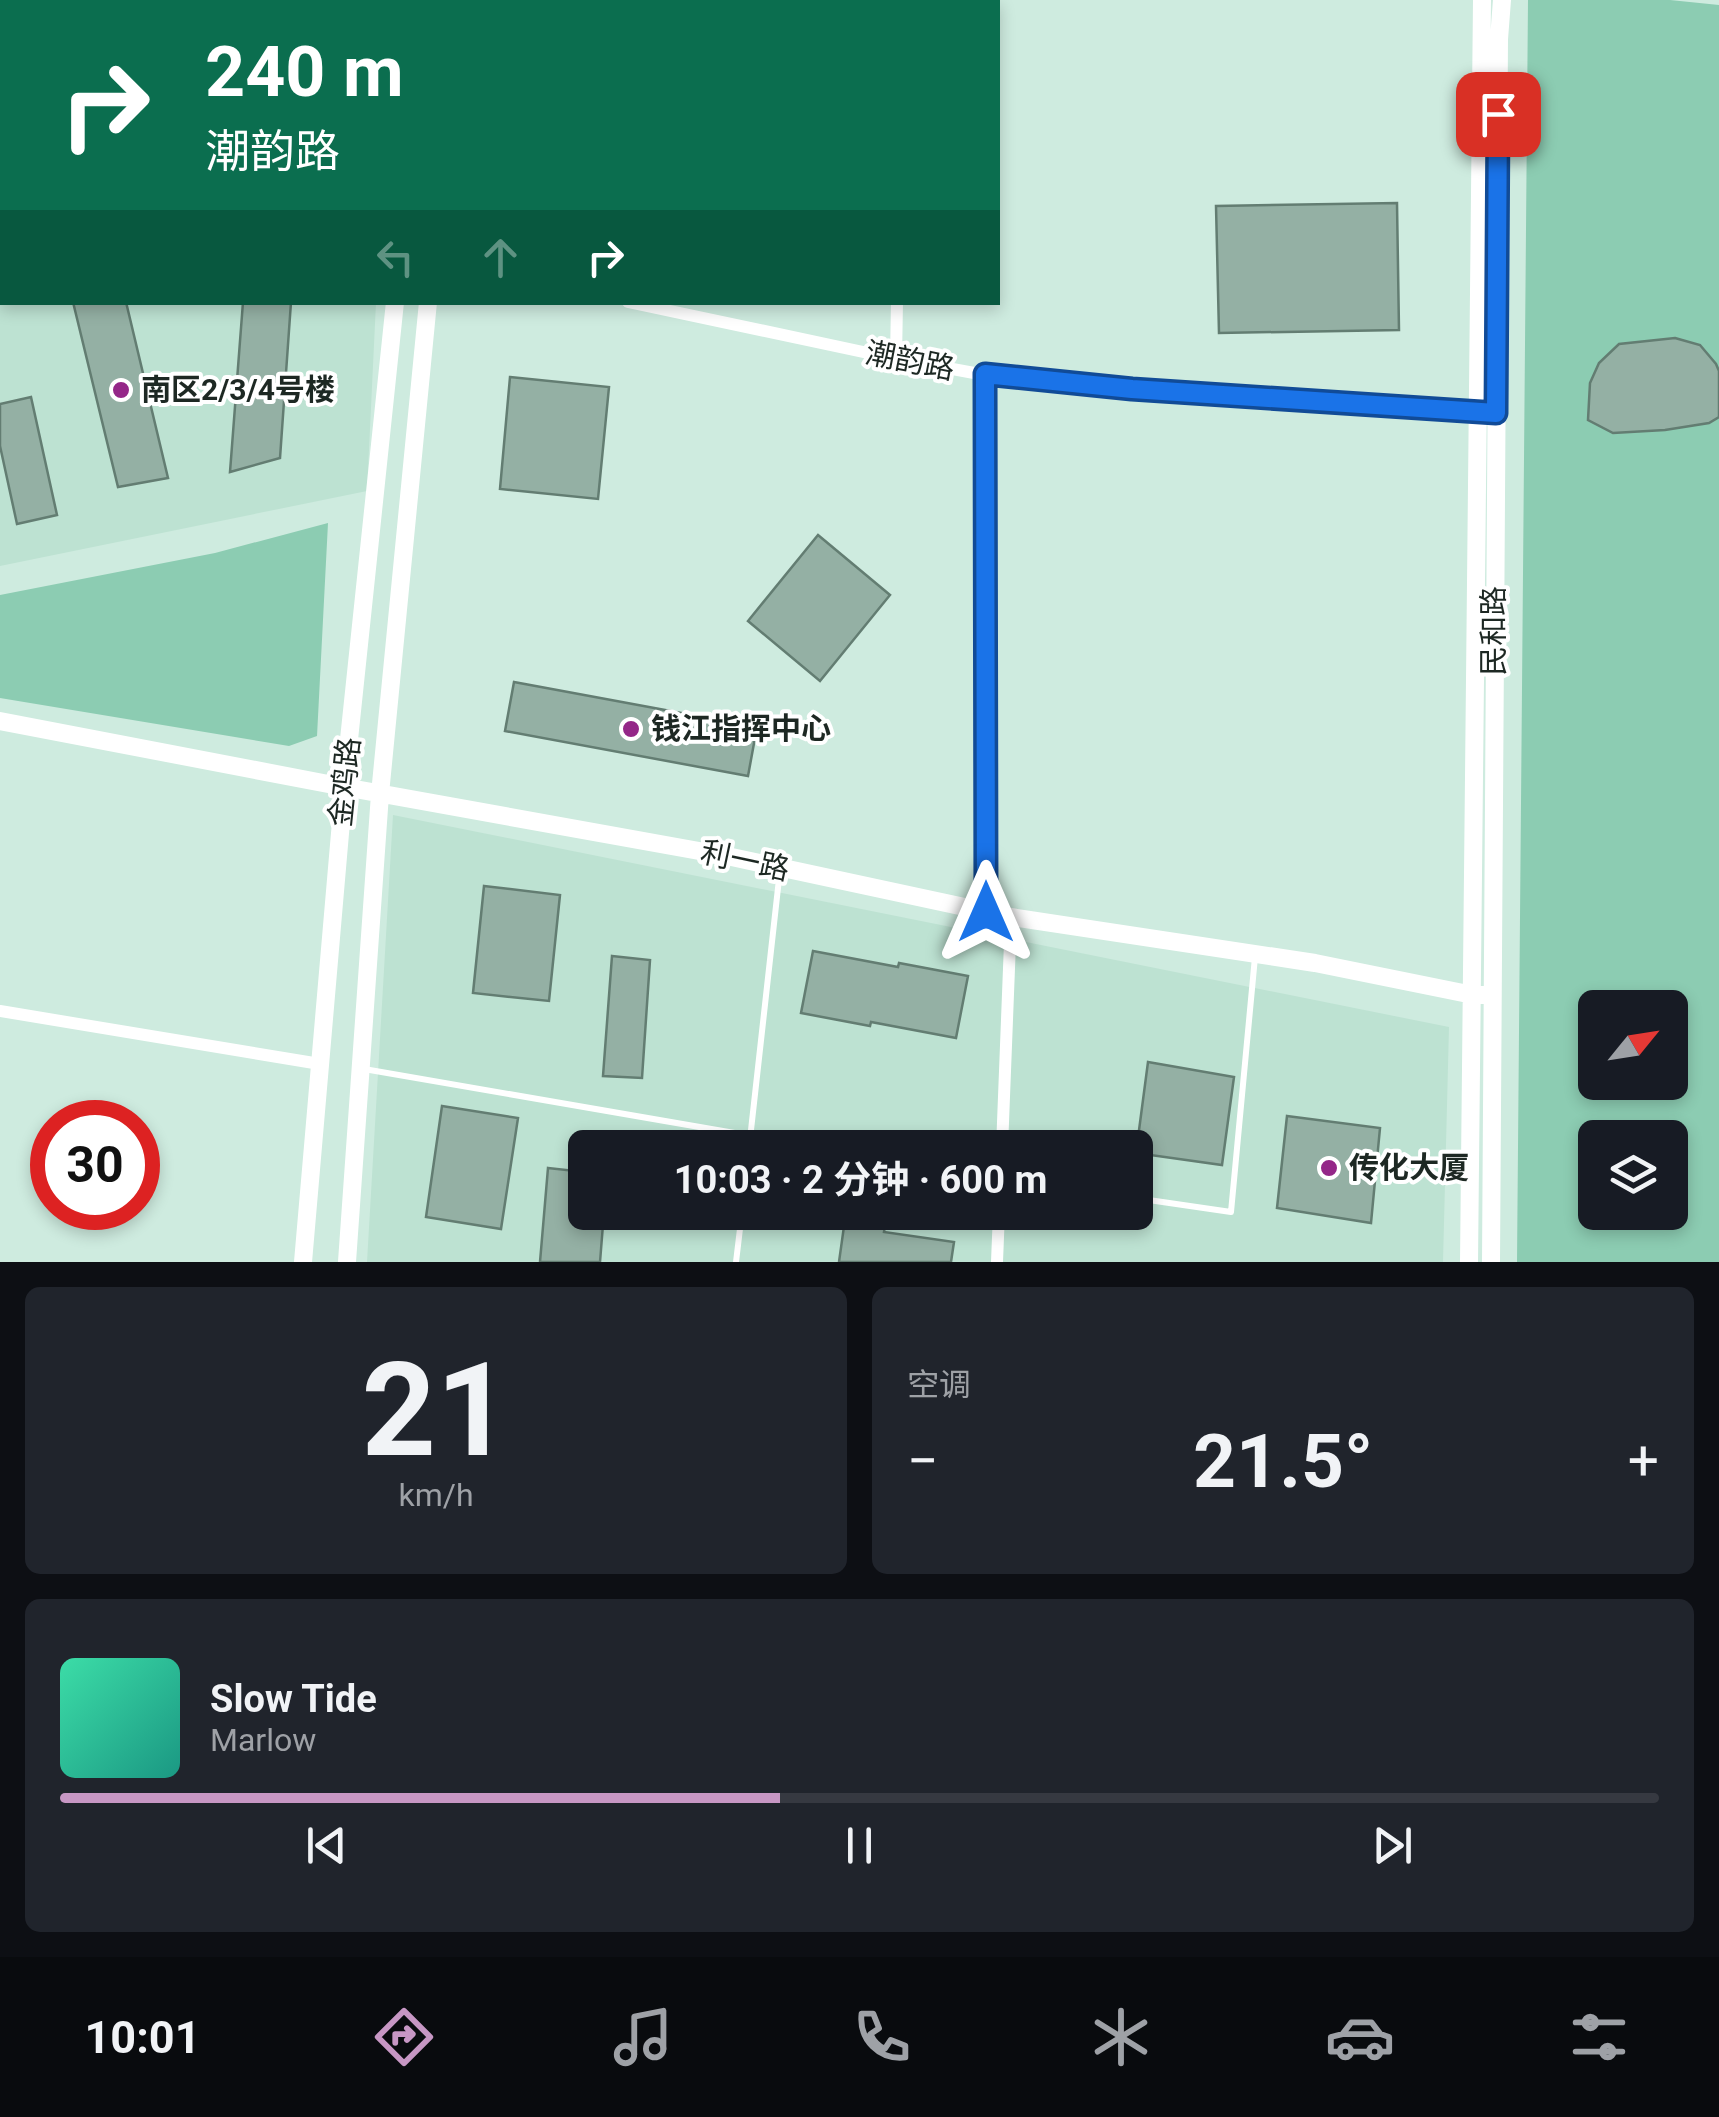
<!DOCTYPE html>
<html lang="zh">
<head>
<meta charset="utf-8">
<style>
  :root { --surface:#171b24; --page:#20242c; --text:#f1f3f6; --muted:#9ea1a6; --line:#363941; --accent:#c797c4 }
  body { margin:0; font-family:Roboto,"Noto Sans SC",sans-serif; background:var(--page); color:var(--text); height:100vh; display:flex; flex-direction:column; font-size:38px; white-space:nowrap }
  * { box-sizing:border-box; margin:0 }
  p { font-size:32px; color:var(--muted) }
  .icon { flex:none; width:55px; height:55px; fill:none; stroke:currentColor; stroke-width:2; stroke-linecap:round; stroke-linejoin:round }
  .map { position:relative; height:1262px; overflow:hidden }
  .details { display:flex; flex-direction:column; gap:25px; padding:25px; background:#0d0f14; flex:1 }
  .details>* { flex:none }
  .top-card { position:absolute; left:0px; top:0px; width:1000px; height:305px; box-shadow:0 5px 15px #0003; background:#0b6e4f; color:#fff; overflow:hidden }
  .needle { width:65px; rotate:60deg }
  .controls { position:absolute; left:1578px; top:990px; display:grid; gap:20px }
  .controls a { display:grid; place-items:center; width:110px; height:110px; border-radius:15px; background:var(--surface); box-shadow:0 5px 15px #0003; font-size:50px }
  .speed { position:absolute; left:30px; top:1100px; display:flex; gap:20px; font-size:50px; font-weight:700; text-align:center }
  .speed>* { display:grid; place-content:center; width:130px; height:130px; border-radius:50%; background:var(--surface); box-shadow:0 5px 15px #0003; line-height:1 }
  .speed .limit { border:15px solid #d22; background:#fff; color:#111 }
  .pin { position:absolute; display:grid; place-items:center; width:85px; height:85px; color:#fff; margin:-42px; border-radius:20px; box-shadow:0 5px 15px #0006 }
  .me { position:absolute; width:110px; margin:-55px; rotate:0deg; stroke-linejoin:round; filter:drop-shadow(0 0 8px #0008) }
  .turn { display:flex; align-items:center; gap:35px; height:210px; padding:0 40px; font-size:45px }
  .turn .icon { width:130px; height:130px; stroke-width:2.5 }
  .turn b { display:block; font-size:70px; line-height:85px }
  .lanes { display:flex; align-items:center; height:95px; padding:0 40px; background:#0003; justify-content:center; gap:50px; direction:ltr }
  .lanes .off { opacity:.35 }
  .big { font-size:75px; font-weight:700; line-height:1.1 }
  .details .card { flex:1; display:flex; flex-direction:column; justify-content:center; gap:15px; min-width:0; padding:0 35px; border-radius:15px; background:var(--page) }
  .details .dial { align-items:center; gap:0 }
  .dial b { font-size:130px; line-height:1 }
  .song { display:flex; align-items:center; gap:30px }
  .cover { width:120px; height:120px; border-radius:15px; background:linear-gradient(135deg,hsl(160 70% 55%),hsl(170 70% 35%)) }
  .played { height:10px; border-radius:5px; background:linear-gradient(90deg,var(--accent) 45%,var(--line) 45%) }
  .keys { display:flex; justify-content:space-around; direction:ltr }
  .heat { display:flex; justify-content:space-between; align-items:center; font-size:55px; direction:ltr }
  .details .tiles { flex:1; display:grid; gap:25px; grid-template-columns:1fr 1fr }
  .card:last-child { grid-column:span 2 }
  .trip { position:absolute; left:568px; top:1130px; width:585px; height:100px; border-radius:15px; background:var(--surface); box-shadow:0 5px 15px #0003; font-weight:700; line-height:100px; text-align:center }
  .dock { display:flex; height:160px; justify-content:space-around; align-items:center; background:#090b0e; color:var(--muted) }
  .dock .icon { width:70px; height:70px }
  .dock .active { color:var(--accent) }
  .dock b { font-size:45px; color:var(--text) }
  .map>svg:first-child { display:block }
  .built { fill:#bde2d2; fill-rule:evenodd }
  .green { fill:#8cccb2; fill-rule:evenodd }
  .building { fill:#94b0a4; stroke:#637d72; stroke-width:2.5 }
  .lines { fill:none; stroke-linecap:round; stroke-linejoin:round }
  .lane { stroke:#fff; stroke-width:6 }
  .street { stroke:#fff; stroke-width:12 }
  .secondary { stroke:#fff; stroke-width:18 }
  .route-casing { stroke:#114b97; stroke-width:25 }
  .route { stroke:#1a73e8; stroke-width:18 }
  .poi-dot { fill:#942788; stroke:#fff; stroke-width:4 }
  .labels { text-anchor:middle; stroke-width:8; stroke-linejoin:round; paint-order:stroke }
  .street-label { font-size:30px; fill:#1d2823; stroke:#fff }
  .poi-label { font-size:30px; font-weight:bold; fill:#1d2823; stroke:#fff; text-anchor:start }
</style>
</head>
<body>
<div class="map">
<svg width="1719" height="1262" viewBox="0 0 1719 1262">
  <rect width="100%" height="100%" fill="#ceebdf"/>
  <path class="built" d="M0,0H390L389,2H2V116L0,115Z
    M0,177L2,178V302L376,303L367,491L0,566Z
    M393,815L1449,1027L1443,1262H367ZM585,1148H1135V1212H585Z"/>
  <path class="green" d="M1528,0H1670L1719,5V1262H1517ZM1595,1008H1670V1082H1595ZM1595,1138H1670V1212H1595Z
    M328,523L317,736L289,746L0,698V595L215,553Z"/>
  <path class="building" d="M1397,203L1399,330L1219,333L1216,206Z
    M73,302H126L168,478L118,487Z
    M243,302H291L280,458L230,472Z
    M1675,338L1700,345L1716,364L1719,371V417L1709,423L1665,430L1613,433L1588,420L1590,383L1599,363L1619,344Z
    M510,377L609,387L598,499L500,489Z
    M31,397L57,515L17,524L0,446V404Z
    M818,535L890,595L820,681L748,621Z
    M514,682L757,727L748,776L505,731Z
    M484,886L560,895L549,1001L473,993Z
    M813,951L898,967L899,963L968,976L956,1038L871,1022L870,1026L801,1013Z
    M612,956L650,960L642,1078L603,1076Z
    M1148,1062L1234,1077L1222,1165L1136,1153Z
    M442,1106L518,1118L501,1229L426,1217Z
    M1287,1116L1380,1128L1371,1223L1277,1208Z
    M548,1168L585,1172V1212H604L600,1262H540Z
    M846,1212H887L884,1232L954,1242L951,1262H839Z"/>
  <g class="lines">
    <path class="lane" d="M364,1069L821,1148
      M749,1148L780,870
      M1135,1198L1231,1212L1255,957
      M736,1262L742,1212"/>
    <path class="street" d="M902,2V0
      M628,302L882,356L985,375L1097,386L1482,412
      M896,358L897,302
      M985,375V912
      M0,1011L320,1064
      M1002,1148L1011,917
      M997,1262L999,1212"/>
    <path class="secondary" d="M424,2V0
      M458,2V0
      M0,159L2,160
      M0,721L344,787L727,856L1011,917L1315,963L1473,995H1491
      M303,1262L344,787L395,302
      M347,1262L380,794L428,302
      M1469,1262L1482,0
      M1491,1262L1499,39L1502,0"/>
  </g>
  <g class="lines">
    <g class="route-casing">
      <path id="route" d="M986,912L985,374L1132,389L1496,413L1498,114"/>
    </g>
    <use href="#route" class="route"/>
  </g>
  <g class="poi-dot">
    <circle cx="121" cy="390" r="10"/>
    <circle cx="631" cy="729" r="10"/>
    <circle cx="1329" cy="1168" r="10"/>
  </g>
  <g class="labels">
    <g class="street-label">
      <text transform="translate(910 361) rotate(11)" y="10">潮韵路</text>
      <text transform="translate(1494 631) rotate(-90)" y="10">民和路</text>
      <text transform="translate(345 782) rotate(-84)" y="10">金鸡路</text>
      <text transform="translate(745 861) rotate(12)" y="10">利一路</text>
    </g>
    <g class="poi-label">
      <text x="141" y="400">南区2/3/4号楼</text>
      <text x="651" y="739">钱江指挥中心</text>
      <text x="1349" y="1178">传化大厦</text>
    </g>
  </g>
</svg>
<div class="controls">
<a><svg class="needle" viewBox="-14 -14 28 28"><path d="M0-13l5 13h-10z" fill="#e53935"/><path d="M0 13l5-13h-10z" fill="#9ea1a6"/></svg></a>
<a><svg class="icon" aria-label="layers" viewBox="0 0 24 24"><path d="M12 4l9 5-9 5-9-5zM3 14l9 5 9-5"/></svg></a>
</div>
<div class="speed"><div class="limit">30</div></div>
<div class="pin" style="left:1498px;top:114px;background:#d93025"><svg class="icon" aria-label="arrive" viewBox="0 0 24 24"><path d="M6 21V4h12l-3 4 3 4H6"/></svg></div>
<svg class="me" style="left:986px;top:912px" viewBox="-20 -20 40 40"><path d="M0-17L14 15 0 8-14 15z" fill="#1a73e8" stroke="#fff" stroke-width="4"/></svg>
<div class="trip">10:03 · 2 分钟 · 600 m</div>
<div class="top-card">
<div class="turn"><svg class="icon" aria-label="right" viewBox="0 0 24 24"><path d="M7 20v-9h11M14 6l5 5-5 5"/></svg><div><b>240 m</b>潮韵路</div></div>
<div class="lanes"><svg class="icon off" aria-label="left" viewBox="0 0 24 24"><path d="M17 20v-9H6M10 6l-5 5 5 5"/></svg><svg class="icon off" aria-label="ahead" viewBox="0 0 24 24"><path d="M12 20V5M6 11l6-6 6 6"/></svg><svg class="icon" aria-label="right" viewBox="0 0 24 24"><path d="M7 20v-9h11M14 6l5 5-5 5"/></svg></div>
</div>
</div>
<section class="details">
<div class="tiles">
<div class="card dial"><b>21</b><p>km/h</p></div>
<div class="card"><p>空调</p>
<div class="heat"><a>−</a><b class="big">21.5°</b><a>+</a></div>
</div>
<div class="card">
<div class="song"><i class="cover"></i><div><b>Slow Tide</b><p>Marlow</p></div></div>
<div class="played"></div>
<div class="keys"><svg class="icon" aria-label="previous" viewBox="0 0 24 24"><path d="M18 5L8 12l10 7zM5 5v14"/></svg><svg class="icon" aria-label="pause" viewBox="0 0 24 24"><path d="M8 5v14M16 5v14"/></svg><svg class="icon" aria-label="next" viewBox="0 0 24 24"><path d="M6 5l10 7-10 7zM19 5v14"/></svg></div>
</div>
</div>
</section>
<nav class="dock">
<b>10:01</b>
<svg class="icon active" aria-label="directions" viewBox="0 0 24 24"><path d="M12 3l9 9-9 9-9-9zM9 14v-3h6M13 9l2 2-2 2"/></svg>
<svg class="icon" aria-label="music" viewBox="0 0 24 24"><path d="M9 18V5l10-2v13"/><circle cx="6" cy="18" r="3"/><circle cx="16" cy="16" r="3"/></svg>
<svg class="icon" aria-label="phone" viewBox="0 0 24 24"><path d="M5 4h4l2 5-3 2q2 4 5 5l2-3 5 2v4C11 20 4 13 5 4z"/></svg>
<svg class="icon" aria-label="climate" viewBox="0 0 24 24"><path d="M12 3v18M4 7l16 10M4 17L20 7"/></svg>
<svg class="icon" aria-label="car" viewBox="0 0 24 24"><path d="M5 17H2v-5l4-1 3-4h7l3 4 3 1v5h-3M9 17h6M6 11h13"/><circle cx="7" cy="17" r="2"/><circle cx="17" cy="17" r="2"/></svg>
<svg class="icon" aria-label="filters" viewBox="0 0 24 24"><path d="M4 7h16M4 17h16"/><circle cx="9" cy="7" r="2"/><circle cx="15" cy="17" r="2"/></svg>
</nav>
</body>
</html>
